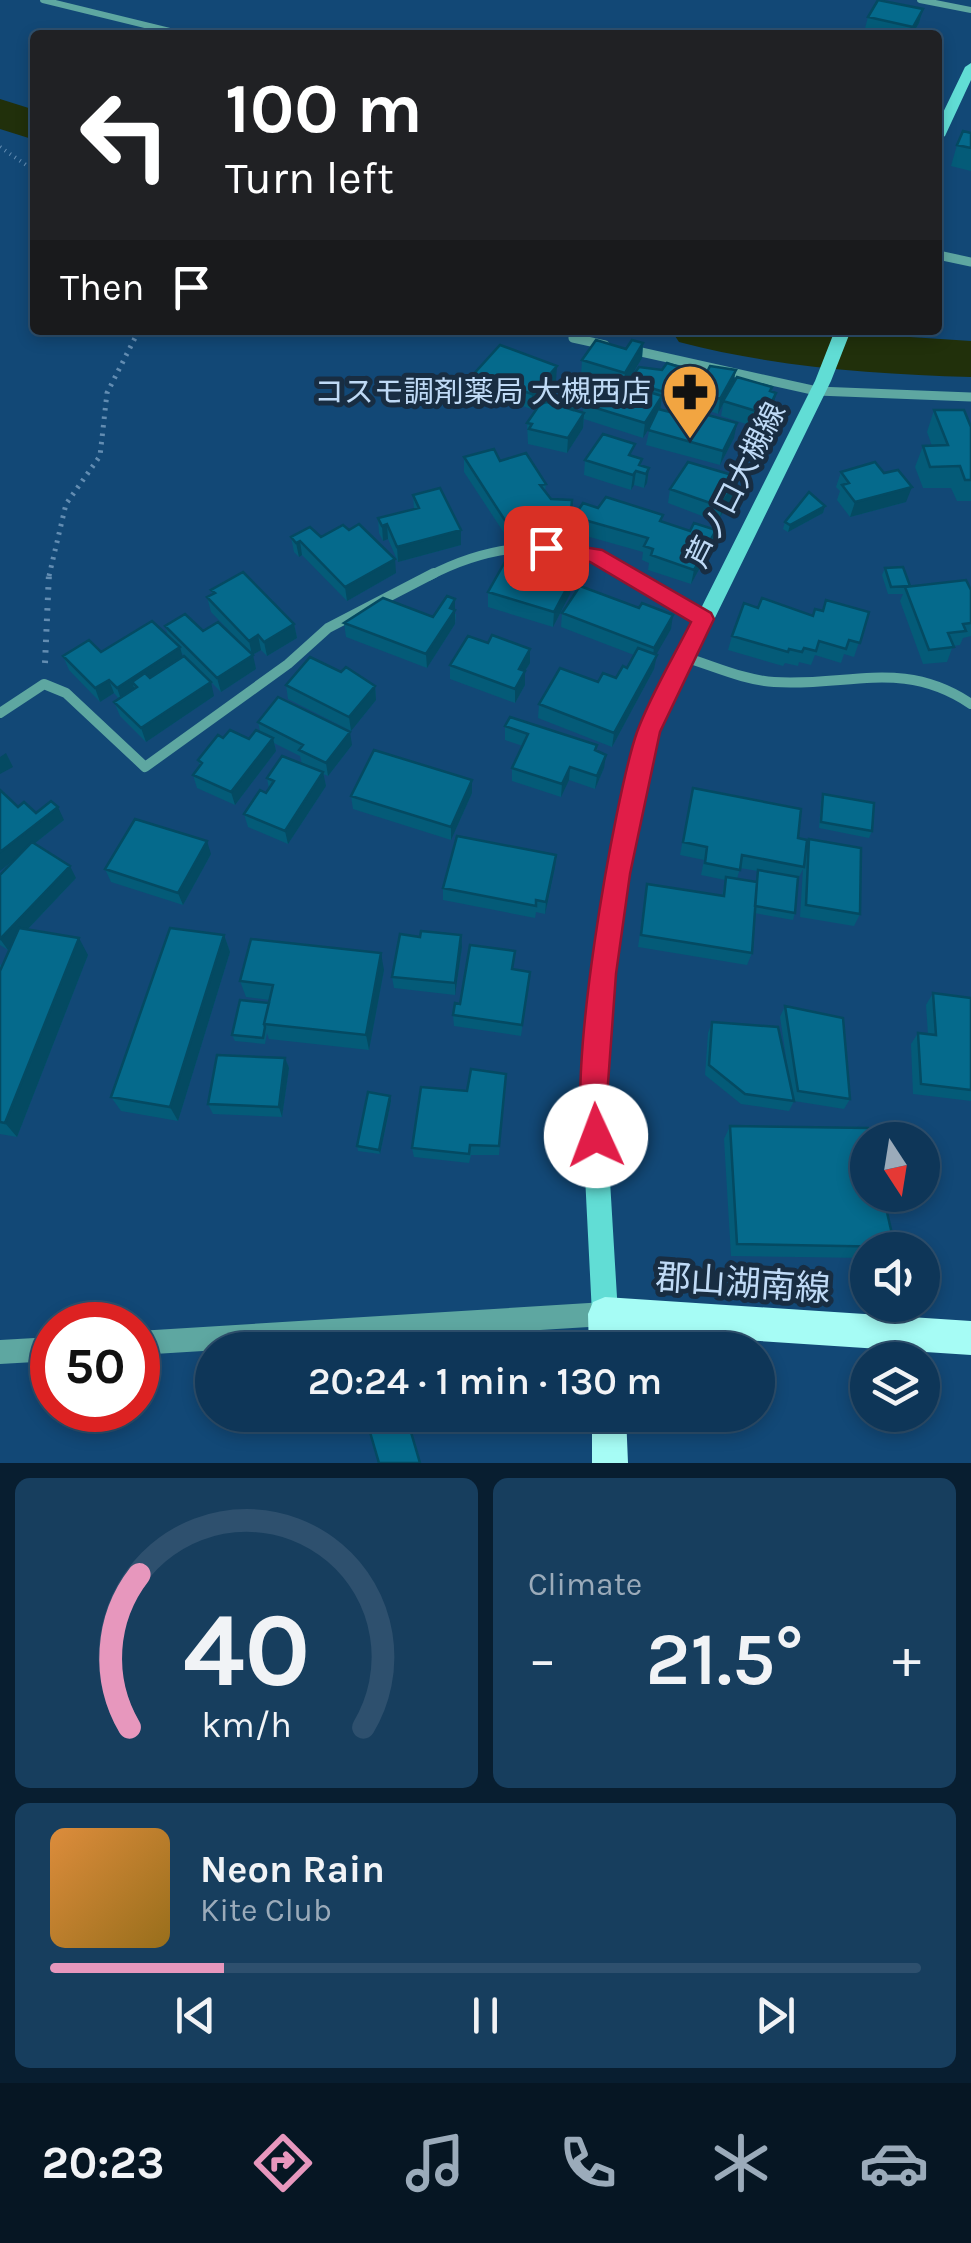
<!DOCTYPE html>
<html lang="en">
<head>
<meta charset="utf-8">
<style>
  :root { --surface:#0e3658; --page:#173e5e; --text:#f1f3f6; --muted:#9babba; --line:#2e506e; --accent:#e797bd }
  body { margin:0; font-family:Karla,"Noto Sans JP",sans-serif; background:var(--page); color:var(--text); height:100vh; display:flex; flex-direction:column; font-size:38px; white-space:nowrap }
  * { box-sizing:border-box; margin:0 }
  p { font-size:32px; color:var(--muted) }
  .icon { flex:none; width:55px; height:55px; fill:none; stroke:currentColor; stroke-width:2; stroke-linecap:round; stroke-linejoin:round }
  .map { position:relative; height:1463px; overflow:hidden }
  .details { display:flex; flex-direction:column; gap:15px; padding:15px; background:#081e30; flex:1 }
  .details>* { flex:none }
  .top-card { position:absolute; left:30px; top:30px; width:912px; height:305px; border-radius:10px; box-shadow:0 5px 15px #0003,0 0 0 2px var(--line); background:#202124; color:#fff; overflow:hidden }
  .needle { width:65px; rotate:168deg }
  .controls { position:absolute; left:850px; top:1122px; display:grid; gap:20px }
  .controls a { display:grid; place-items:center; width:90px; height:90px; border-radius:50%; background:var(--surface); box-shadow:0 5px 15px #0003,0 0 0 2px var(--line); font-size:50px }
  .speed { position:absolute; left:30px; top:1302px; display:flex; gap:20px; font-size:50px; font-weight:700; text-align:center }
  .speed>* { display:grid; place-content:center; width:130px; height:130px; border-radius:50%; background:var(--surface); box-shadow:0 5px 15px #0003,0 0 0 2px var(--line); line-height:1 }
  .speed .limit { border:15px solid #d22; background:#fff; color:#111 }
  .pin { position:absolute; display:grid; place-items:center; width:85px; height:85px; color:#fff; margin:-42px; border-radius:20px; box-shadow:0 5px 15px #0006 }
  .me { position:absolute; width:110px; margin:-55px; rotate:358deg; stroke-linejoin:round; filter:drop-shadow(0 0 8px #0008) }
  .turn { display:flex; align-items:center; gap:35px; height:210px; padding:0 30px; font-size:45px }
  .turn .icon { width:130px; height:130px; stroke-width:2.5 }
  .turn b { display:block; font-size:70px; line-height:85px }
  .then { display:flex; align-items:center; height:95px; padding:0 30px; background:#0003; gap:20px; font-size:38px }
  .big { font-size:75px; font-weight:600; line-height:1.1 }
  .details .widget { flex:1; display:flex; flex-direction:column; justify-content:center; gap:15px; min-width:0; padding:0 35px; border-radius:15px; background:var(--page) }
  .details .dial { align-items:center; gap:0 }
  .dial svg { height:260px; overflow:visible; fill:none; stroke:var(--line); stroke-width:7; stroke-linecap:round; text-anchor:middle }
  .dial text { fill:var(--text); stroke:none }
  .song { display:flex; align-items:center; gap:30px }
  .cover { width:120px; height:120px; border-radius:15px; background:linear-gradient(135deg,hsl(30 70% 55%),hsl(40 70% 35%)) }
  .played { height:10px; border-radius:5px; background:linear-gradient(90deg,var(--accent) 20%,var(--line) 20%) }
  .keys { display:flex; justify-content:space-around; direction:ltr }
  .heat { display:flex; justify-content:space-between; align-items:center; font-size:55px; direction:ltr }
  .details .tiles { flex:1; display:grid; gap:15px; grid-template-columns:1fr 1fr }
  .widget:last-child { grid-column:span 2 }
  .trip { position:absolute; left:195px; top:1332px; width:580px; height:100px; border-radius:50px; background:var(--surface); box-shadow:0 5px 15px #0003,0 0 0 2px var(--line); font-weight:600; line-height:100px; text-align:center }
  .dock { display:flex; height:160px; justify-content:space-around; align-items:center; background:#061623; color:var(--muted) }
  .dock .icon { width:70px; height:70px }
  .dock .on { color:var(--accent) }
  .dock b { font-size:45px; color:var(--text) }
  .map>svg:first-child { display:block }
  .lines { fill:none; stroke-linecap:round; stroke-linejoin:round }
  .river { fill:#21300b; fill-rule:evenodd }
  .path-far2 { stroke:#638db2; stroke-width:4; stroke-dasharray:1 5; stroke-linecap:butt }
  .path-far1 { stroke:#638db2; stroke-width:5; stroke-dasharray:2.5 6; stroke-linecap:butt }
  .path { stroke:#638db2; stroke-width:6; stroke-dasharray:2.5 8; stroke-linecap:butt }
  .minor-far2 { stroke:#5ea7a1; stroke-width:6 }
  .minor-far1 { stroke:#5ea7a1; stroke-width:9 }
  .minor { stroke:#5ea7a1; stroke-width:10 }
  .tertiary { fill:#5ea7a1; fill-rule:evenodd }
  .secondary { fill:#61ddd5; fill-rule:evenodd }
  .primary { fill:#a6fcf5; fill-rule:evenodd }
  .wall { fill:#045b78; fill-rule:evenodd }
  .shaded-wall { fill:#044a62 }
  .building { fill:#056a8c; stroke:#044a62; stroke-width:2.5 }
  .route { fill:#e11d48; stroke:#92132f; stroke-width:2.5 }
  .labels { text-anchor:middle; stroke-width:10; stroke-linejoin:round; paint-order:stroke }
  .poi-label { font-size:30px; fill:#bfdaf6; stroke:#182d42; text-anchor:end }
  .street-label { font-size:30px; fill:#bfdaf6; stroke:#182d42 }
  .near-street-label { font-size:35px; fill:#bfdaf6; stroke:#182d42 }
</style>
</head>
<body>
<div class="map">
<svg width="971" height="1463" viewBox="0 0 971 1463">
  <rect width="100%" height="100%" fill="#124876"/>
  <g class="lines">
    <path class="river" d="M0,99L35,110V140L0,129Z
      M671,330H803L971,341V377C873,374 774,367 679,342Z"/>
    <path class="path-far2" d="M0,147L35,171"/>
    <path class="path-far1" d="M49,576L66,504L100,456L107,393L139,330"/>
    <path class="path" d="M45,663L49,573"/>
    <path class="minor-far2" d="M43,0L186,35
      M920,0L971,10
      M938,255L949,257"/>
    <path class="minor-far1" d="M938,255L971,262
      M573,338L605,345
      M632,350L817,391L971,397
      M429,576C498,540 567,536 637,576"/>
    <path class="minor" d="M633,573L703,619
      M684,657C714,666 743,680 774,682C848,687 903,658 971,704
      M0,713L44,684L66,693L145,767L288,664L328,628L434,573"/>
    <path class="tertiary" d="M605,1302L613,1306L617,1314L613,1322L605,1326L138,1355V1331Z
      M52,1337V1361L0,1364V1340Z"/>
    <path class="secondary" d="M971,63V80L945,136L938,140V123L965,67Z
      M835,330H851L831,381L659,732L629,875L615,974L605,1097L618,1314L614,1323L605,1327L596,1323L592,1314L581,1097L593,974L607,875L639,732L815,381Z"/>
    <path class="primary" d="M605,1297L971,1321V1355L622,1332L623,1350H589L588,1314L593,1302Z
      M592,1415H626L628,1463H592Z"/>
  </g>
  <path class="wall" d="M923,9L919,23L912,35H881L864,32L868,17Z
    M971,133V171L951,166L957,145Z
    M643,343L642,358L625,385L629,386V381L684,376L669,401L661,399L660,409L734,438L720,465L646,445L650,427L643,438L584,419L583,428L567,453L528,444L527,423L576,411L583,413V404L614,387L615,385L581,376L582,360Z
    M471,377L556,381L531,409L511,402L507,406L471,392Z
    M734,382L772,387L773,408L762,429L721,416L723,405L718,414L677,399L680,384Z
    M934,410L971,427V501H957L951,488H923L915,467L923,446H932L927,432Z
    M464,457L500,461L546,484L545,492L551,499L572,500L569,537L506,536L464,472Z
    M634,457L642,466L649,468L647,483L644,488L634,485L631,490L584,475L585,460Z
    M841,472L906,502L850,517L837,500L840,491L836,487Z
    M670,489L736,492L720,517L713,515L710,519L668,503Z
    M413,495L461,530V545L398,562L388,539L383,541L379,533L378,518L414,509Z
    M825,506L823,513L788,532L783,529L785,522Z
    M598,508L663,515L662,522L713,544L691,584L648,570L649,563L642,560L643,552L572,532L574,517Z
    M291,537H321L396,573L347,601L302,555L299,557L294,552Z
    M885,568L909,586L971,590V636L963,638L960,645L953,646L947,662L923,664L900,601L903,594H888L882,575Z
    M571,580L570,594L553,627L488,607V592Z
    M211,590L294,624L297,638L267,656L261,650L252,655L256,669L221,692L182,653L183,657L214,696L146,742L120,716L114,702L119,699L114,693L100,702L69,670L63,656L101,652L168,636L165,626L203,631L250,652L211,612L207,597L212,595Z
    M758,608L813,616L823,611L869,612L854,657L844,654L841,663L815,655L811,665L799,662L798,666L785,663L783,666L728,650L732,636Z
    M562,613L671,629L656,654L654,669L612,747L538,718L539,704L598,682L616,678L627,668L634,655L561,627Z
    M456,614L455,624L427,668L346,637L344,623L433,617Z
    M488,643L530,649V663L525,671V685L515,703L450,679V665Z
    M341,672L375,686L376,700L351,731L288,699L286,685Z
    M258,722L352,745L328,776L323,774L326,786L288,844L248,827L244,814L269,789L267,778L302,764L300,756L274,743L276,751L235,805L197,788L193,775L200,766L198,760L223,738L249,739L260,731Z
    M505,726L597,745L596,751L604,768L595,789L569,780L561,797L512,781V768L523,746L505,740Z
    M472,780V793L451,840L353,809L351,796Z
    M0,790L18,807L64,820L34,844L76,878L28,929L88,955L17,1137L0,1134V964L2,967L8,950L0,945V875L18,857L0,871Z
    M823,794L872,831L869,838L819,828L821,801Z
    M690,801L798,838L806,847L809,839L860,914L854,926L800,917L803,869L798,879L795,913L793,920L754,913L752,953L747,965L638,947L647,884L722,896L725,880L701,875L704,860L680,855ZM740,868L758,871L756,882L737,879Z
    M211,854L183,905L111,882L105,869Z
    M555,867L545,914L536,912L535,918L443,900V888Z
    M224,935L230,952L178,1121L121,1111L111,1097Z
    M462,947L455,995L394,988L392,977Z
    M384,970L369,1050L269,1039L267,1033L265,1044L235,1041L232,1035L269,1003L270,1000L246,997L240,981Z
    M513,970L530,972L521,1036L454,1026L453,1015Z
    M933,993L971,998V1101L913,1094L911,1044L918,1033L928,1034L926,1005Z
    M785,1006L850,1099L844,1109L794,1101L789,1111L741,1104L705,1075L708,1033L712,1022L790,1084L780,1017Z
    M285,1058L289,1068L282,1117L213,1114L208,1104Z
    M506,1074L499,1155H471L469,1163L414,1157L412,1148L467,1091Z
    M391,1101L380,1154L358,1151L357,1146Z
    M730,1126L895,1247L892,1250H868V1258L731,1256L724,1139Z"/>
  <path class="shaded-wall" d="M923,9L919,23L912,35H911L913,27Z
    M643,343L642,358L624,388L625,373Z
    M557,366L556,381L531,409L532,394Z
    M685,369L684,376L669,401L670,394Z
    M736,370L733,385L718,414L720,399Z
    M511,387V402L507,406V391Z
    M776,393L773,408L762,429L766,414Z
    M662,396L660,411L643,438L645,423Z
    M584,413L583,428L567,453L568,438Z
    M737,423L734,438L720,465L723,451Z
    M649,468L647,483L644,488L646,474Z
    M636,471L634,485L631,490L633,475Z
    M739,477L736,492L720,517L723,502Z
    M912,487L906,502L850,517L855,502Z
    M825,506L823,513L788,532L790,525Z
    M387,524L388,539L383,541L382,526Z
    M461,530V545L398,562L397,547Z
    M716,530L713,544L691,584L694,570Z
    M300,541L302,555L299,557L296,543Z
    M395,559L396,573L347,601L345,587Z
    M571,580L570,594L553,627L554,612Z
    M455,599V624L427,668L426,654Z
    M673,615L671,629L652,662L654,648Z
    M294,624L297,638L267,656L264,642Z
    M258,635L261,650L252,655L249,641Z
    M180,647L184,661L137,687L132,682L136,693L122,702L117,688Z
    M530,649V663L518,682L519,669Z
    M253,655L256,669L221,692L217,678Z
    M657,655L654,669L612,747L614,733Z
    M525,671V685L515,703V689Z
    M109,680L114,693L100,702L95,688Z
    M211,682L214,696L146,742L141,728Z
    M375,686L376,700L351,731L349,717Z
    M350,732L352,745L328,776L326,763Z
    M273,738L276,751L235,805L231,792Z
    M6,753L13,767L0,774V757Z
    M606,755L604,768L595,789L597,776Z
    M570,767L569,780L561,797L562,784Z
    M323,772L326,786L288,844L285,831Z
    M472,780V793L451,840V827Z
    M58,807L64,820L0,871V852Z
    M207,841L211,854L183,905L178,893Z
    M556,855L555,867L545,914L546,902Z
    M70,866L76,878L8,950L0,939Z
    M224,935L230,952L178,1121L170,1107Z
    M461,935L462,947L455,995V983Z
    M79,938L88,955L17,1137L5,1123Z
    M381,953L384,970L369,1050L366,1035Z
    M285,1058L289,1068L282,1117L279,1107Z
    M390,1096L391,1101L380,1154L379,1150Z"/>
  <path class="building" d="M878,0L923,9L913,27L868,17Z
    M963,131L971,133V148L957,145Z
    M596,340L626,349L632,340L643,343L625,373L582,360Z
    M500,345L557,366L532,394L511,387L507,391L471,377Z
    M667,363L685,369L670,394L629,381L639,367L662,370Z
    M710,366L736,370L720,399L680,384L687,371L707,372Z
    M737,377L772,387L770,391L776,393L766,414L723,401Z
    M617,382L662,396L645,423L583,404L598,383L614,387Z
    M560,398L577,402L573,410L557,405Z
    M547,402L584,413L568,438L529,429L532,424L527,423L540,404Z
    M658,409L690,417L693,411L737,423L723,451L648,430Z
    M934,410H964L971,427V480H965L960,466L930,467L923,446L948,445Z
    M603,434L635,444L629,455L642,459L639,465L649,468L646,474L636,471L633,475L585,460Z
    M494,449L500,461L526,453L546,484L540,485L551,499L572,500L570,522H506L464,457Z
    M688,462L739,477L723,502L716,500L713,504L670,489Z
    M875,462L884,473L898,470L912,487L855,502L842,485L849,483L841,472Z
    M440,488L461,530L397,547L387,524L382,526L378,518L419,508L413,495Z
    M809,492L825,506L790,525L785,522Z
    M606,497L663,515L660,521L690,531L694,523L716,530L694,570L651,555L653,549L644,546L648,538L574,517L583,503L598,508Z
    M359,524L395,559L345,587L300,541L296,543L291,537L310,527L321,537L343,525L349,530Z
    M506,560L571,580L554,612L488,592Z
    M903,567L910,586L891,587L885,568Z
    M243,572L294,624L264,642L258,635L249,641L207,597L215,593L211,590Z
    M966,580L971,590V623L963,624L966,631L948,633L954,647L929,650L905,587Z
    M580,586L639,608L642,603L673,615L654,648L562,613Z
    M447,596L455,599L450,608L455,610L426,654L344,623L383,598L433,617Z
    M762,598L813,616L815,609L823,611L826,600L869,612L860,643L849,640L846,649L819,641L816,651L804,648L802,652L789,649L788,652L732,636L744,603L758,608Z
    M185,614L203,631L218,622L253,655L217,678L165,626Z
    M152,621L180,647L117,688L109,680L95,688L63,656L89,640L101,652Z
    M492,635L530,649L519,669L525,671L515,689L450,665L468,636L488,643Z
    M638,648L657,655L614,733L539,704L560,668L598,682L603,673L616,678L623,666L627,668Z
    M184,656L211,682L141,728L114,702L137,687L132,682L145,673L150,678Z
    M310,657L341,672L346,667L375,686L349,717L286,685Z
    M278,697L350,732L326,763L299,750L303,745L258,722Z
    M510,717L597,745L595,750L606,755L597,776L570,767L562,784L512,768L528,734L505,726Z
    M230,730L249,739L256,730L273,738L231,792L193,775L202,763L198,760L218,735L223,738Z
    M374,750L472,780L451,827L351,796Z
    M282,756L323,772L285,831L244,814L260,790L266,793L274,781L267,778Z
    M693,788L801,809L798,838L807,840L804,867L742,855L740,870L705,863L707,847L683,842Z
    M0,790L18,807L24,802L36,813L51,801L58,807L0,852Z
    M823,794L874,803L872,831L821,822Z
    M135,819L207,841L178,893L105,869Z
    M457,836L556,855L546,902L536,900V906L443,888Z
    M809,839L861,848L860,914L806,905Z
    M32,842L70,866L0,939V875Z
    M758,870L798,877L795,913L755,906Z
    M726,877L757,882L752,953L641,935L647,884L724,896Z
    M19,928L79,938L5,1123L0,1122V971Z
    M170,928L224,935L170,1107L111,1097Z
    M421,931L461,935L455,983L392,977L400,934L420,937Z
    M251,939L381,953L366,1035L264,1024L273,985L240,981Z
    M470,945L515,951L512,969L530,972L522,1025L453,1015L455,1003L460,1004Z
    M933,993L971,998V1090L921,1084L918,1033L936,1035Z
    M240,1000L269,1003L264,1024L265,1027L263,1038L232,1035Z
    M785,1006L843,1018L850,1099L798,1091Z
    M712,1022L778,1027L794,1101L745,1094L709,1065Z
    M217,1055L285,1058L279,1107L208,1104Z
    M471,1069L506,1074L499,1146L470,1145L469,1154L412,1148L421,1087L467,1091Z
    M368,1092L390,1096L379,1150L357,1146Z
    M730,1126L868,1128L870,1140H868V1195H883L895,1247L737,1244Z
    M365,1415H406L420,1463H379Z"/>
  <path class="route" d="M546,541L602,550L711,613L714,619L660,732L630,874L616,974L607,1097L610,1136L606,1146L596,1150L586,1146C563,1090 615,795 637,732C651,694 673,658 691,622L590,562L539,554V543Z"/>
  <defs>
    <g id="pharmacy-pin" transform="scale(2.875)"><path d="M0 17L-7.5 6A9.5 9.5 0 1 1 7.5 6Z" fill="#f2a541" stroke="#182d42"/><path d="M-2-6h4v4h4v4h-4v4h-4v-4h-4v-4h4Z" fill="#111"/></g>
  </defs>
  <g fill-rule="evenodd">
    <use href="#pharmacy-pin" x="690" y="392"/>
  </g>
  <g class="labels">
    <g class="poi-label">
      <text x="651" y="402">コスモ調剤薬局 大槻西店</text>
    </g>
    <g class="street-label">
      <text transform="translate(736 485) rotate(-63)" y="10">芦ノ口大槻線</text>
    </g>
    <g class="near-street-label">
      <text transform="translate(743 1283) rotate(4)" y="12">郡山湖南線</text>
    </g>
  </g>
</svg>
<div class="controls">
<a><svg class="needle" viewBox="-14 -14 28 28"><path d="M0-13l5 13h-10z" fill="#e53935"/><path d="M0 13l5-13h-10z" fill="#9babba"/></svg></a>
<a><svg class="icon" aria-label="sound" viewBox="0 0 24 24"><path d="M4 9h4l5-4v14l-5-4H4zM17 9q2 3 0 6"/></svg></a>
<a><svg class="icon" aria-label="layers" viewBox="0 0 24 24"><path d="M12 4l9 5-9 5-9-5zM3 14l9 5 9-5"/></svg></a>
</div>
<div class="speed"><div class="limit">50</div></div>
<div class="pin" style="left:546px;top:548px;background:#d93025"><svg class="icon" aria-label="arrive" viewBox="0 0 24 24"><path d="M6 21V4h12l-3 4 3 4H6"/></svg></div>
<svg class="me" style="left:596px;top:1136px" viewBox="-20 -20 40 40"><circle r="19" fill="#fff"/><path d="M0-13L10 11 0 6-10 11z" fill="#e11d48"/></svg>
<div class="trip">20:24 · 1 min · 130 m</div>
<div class="top-card">
<div class="turn"><svg class="icon" aria-label="left" viewBox="0 0 24 24"><path d="M17 20v-9H6M10 6l-5 5 5 5"/></svg><div><b>100 m</b>Turn left</div></div>
<div class="then">Then<svg class="icon" aria-label="arrive" viewBox="0 0 24 24"><path d="M6 21V4h12l-3 4 3 4H6"/></svg></div>
</div>
</div>
<section class="details">
<div class="tiles">
<div class="widget dial"><svg viewBox="0 0 100 80">
<path d="M14 69A42 42 0 1 1 86 69"/>
<path d="M14 69A42 42 0 0 1 17 22" stroke="#e797bd"/>
<text x="50" y="56" font-size="32" font-weight="700">40</text>
<text x="50" y="72" font-size="11">km/h</text>
</svg></div>
<div class="widget"><p>Climate</p>
<div class="heat"><a>−</a><b class="big">21.5°</b><a>+</a></div>
</div>
<div class="widget">
<div class="song"><i class="cover"></i><div><b>Neon Rain</b><p>Kite Club</p></div></div>
<div class="played"></div>
<div class="keys"><svg class="icon" aria-label="previous" viewBox="0 0 24 24"><path d="M18 5L8 12l10 7zM5 5v14"/></svg><svg class="icon" aria-label="pause" viewBox="0 0 24 24"><path d="M8 5v14M16 5v14"/></svg><svg class="icon" aria-label="next" viewBox="0 0 24 24"><path d="M6 5l10 7-10 7zM19 5v14"/></svg></div>
</div>
</div>
</section>
<nav class="dock">
<b>20:23</b>
<svg class="icon on" aria-label="directions" viewBox="0 0 24 24"><path d="M12 3l9 9-9 9-9-9zM9 14v-3h6M13 9l2 2-2 2"/></svg>
<svg class="icon" aria-label="music" viewBox="0 0 24 24"><path d="M9 18V5l10-2v13"/><circle cx="6" cy="18" r="3"/><circle cx="16" cy="16" r="3"/></svg>
<svg class="icon" aria-label="phone" viewBox="0 0 24 24"><path d="M5 4h4l2 5-3 2q2 4 5 5l2-3 5 2v4C11 20 4 13 5 4z"/></svg>
<svg class="icon" aria-label="climate" viewBox="0 0 24 24"><path d="M12 3v18M4 7l16 10M4 17L20 7"/></svg>
<svg class="icon" aria-label="car" viewBox="0 0 24 24"><path d="M5 17H2v-5l4-1 3-4h7l3 4 3 1v5h-3M9 17h6M6 11h13"/><circle cx="7" cy="17" r="2"/><circle cx="17" cy="17" r="2"/></svg>
</nav>
</body>
</html>
